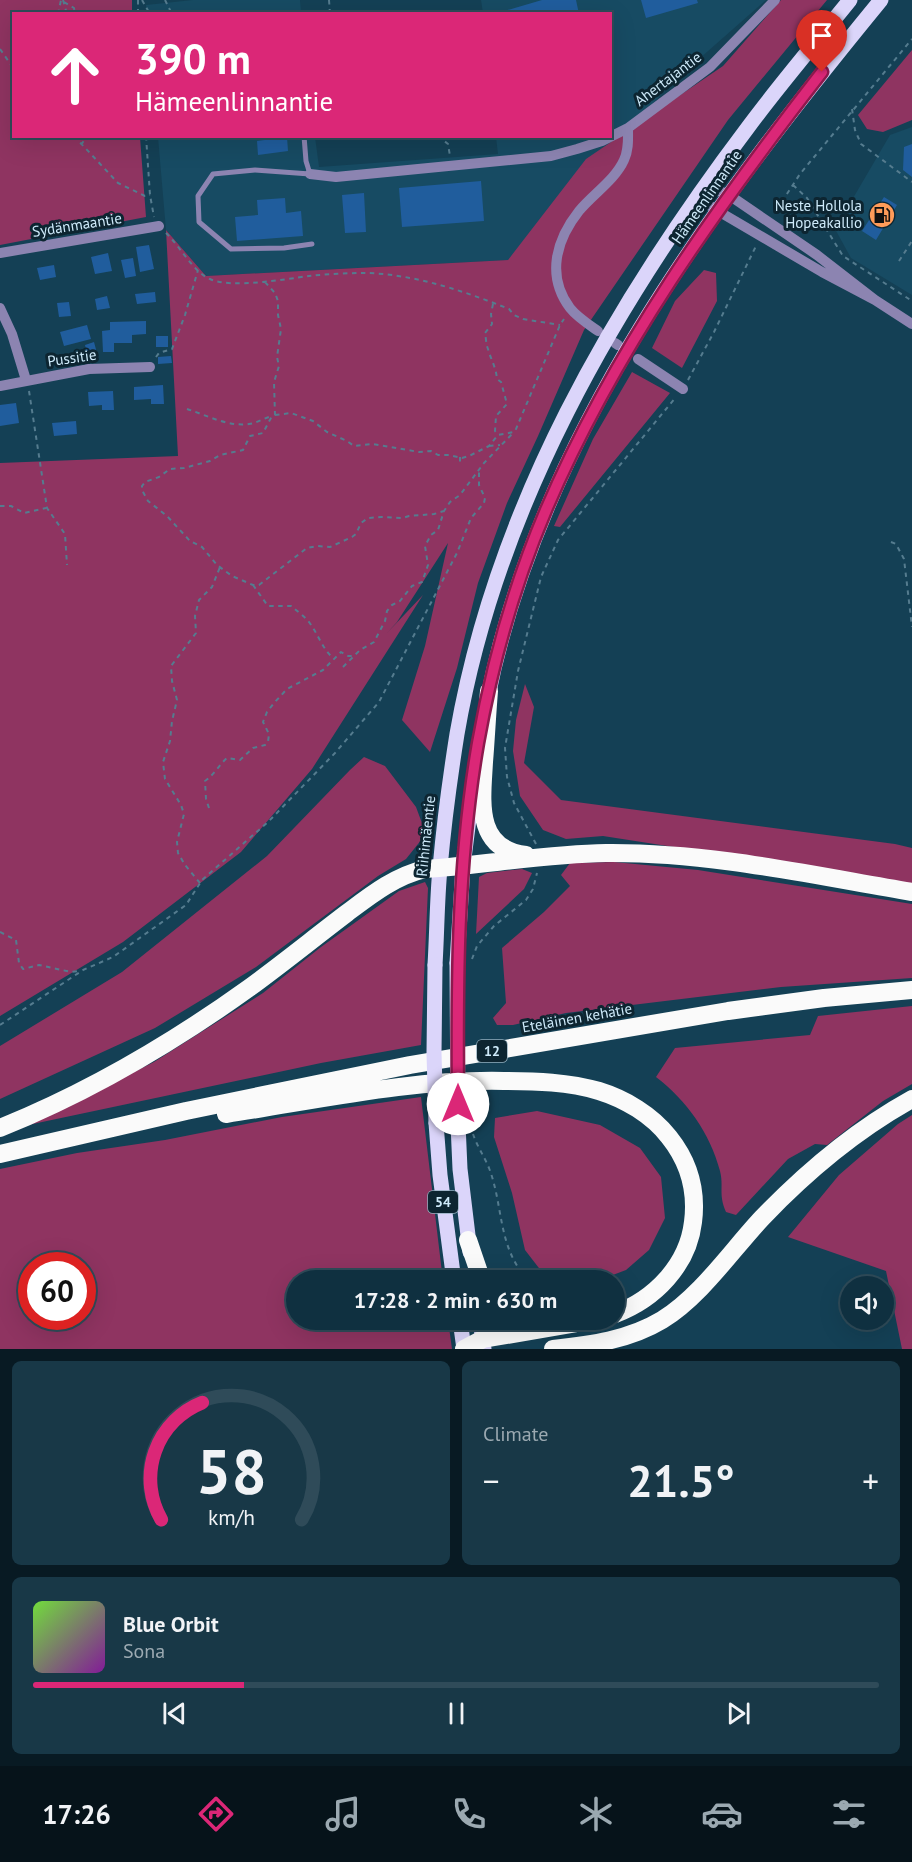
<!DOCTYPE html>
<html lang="en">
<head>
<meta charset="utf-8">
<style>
  :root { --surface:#0f3040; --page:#183847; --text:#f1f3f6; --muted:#9ba9b1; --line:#2f4b59; --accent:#db2777 }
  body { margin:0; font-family:"PT Sans",sans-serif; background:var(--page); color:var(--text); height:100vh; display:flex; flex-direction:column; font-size:22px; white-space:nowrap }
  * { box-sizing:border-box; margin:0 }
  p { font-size:20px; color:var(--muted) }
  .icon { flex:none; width:33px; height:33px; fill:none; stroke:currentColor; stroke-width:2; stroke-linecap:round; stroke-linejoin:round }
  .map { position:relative; height:1349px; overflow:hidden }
  .side { display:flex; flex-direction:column; gap:12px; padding:12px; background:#081a23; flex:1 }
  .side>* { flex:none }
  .guide { position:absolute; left:12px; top:12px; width:600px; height:126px; border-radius:0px; box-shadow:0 6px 24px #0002,0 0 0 2px var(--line); background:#db2777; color:#fff; overflow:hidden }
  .buttons { position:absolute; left:840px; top:1276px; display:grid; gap:12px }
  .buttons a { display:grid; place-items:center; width:54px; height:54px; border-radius:50%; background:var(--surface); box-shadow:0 6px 24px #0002,0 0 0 2px var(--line); font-size:30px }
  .speed { position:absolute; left:18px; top:1252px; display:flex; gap:12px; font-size:30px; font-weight:700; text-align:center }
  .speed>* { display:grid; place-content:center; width:78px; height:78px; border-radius:50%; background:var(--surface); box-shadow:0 6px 24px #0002,0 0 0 2px var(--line); line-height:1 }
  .speed .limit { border:9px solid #d22; background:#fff; color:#111 }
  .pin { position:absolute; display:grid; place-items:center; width:51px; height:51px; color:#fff; margin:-62px -26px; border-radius:50% 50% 50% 0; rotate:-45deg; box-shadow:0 0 6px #0007 }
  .pin .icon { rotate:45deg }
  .me { position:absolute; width:66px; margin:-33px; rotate:0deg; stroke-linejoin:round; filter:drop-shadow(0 0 4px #0008) }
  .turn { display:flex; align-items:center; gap:21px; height:126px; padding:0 24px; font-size:27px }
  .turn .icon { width:78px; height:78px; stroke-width:2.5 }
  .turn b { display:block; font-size:42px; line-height:51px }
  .big { font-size:45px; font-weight:700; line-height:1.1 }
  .side .card { flex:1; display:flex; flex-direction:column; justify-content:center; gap:9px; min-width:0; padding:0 21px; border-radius:9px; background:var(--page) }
  .side .dial { align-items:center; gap:0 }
  .dial svg { height:156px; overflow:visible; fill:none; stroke:var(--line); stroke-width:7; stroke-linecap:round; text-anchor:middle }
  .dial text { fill:var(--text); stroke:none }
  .song { display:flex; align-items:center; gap:18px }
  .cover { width:72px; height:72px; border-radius:9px; background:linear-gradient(135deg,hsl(100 70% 55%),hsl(290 70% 35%)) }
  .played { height:6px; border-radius:3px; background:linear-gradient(90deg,var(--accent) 25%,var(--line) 25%) }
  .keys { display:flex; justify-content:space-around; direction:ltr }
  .heat { display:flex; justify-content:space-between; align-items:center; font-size:33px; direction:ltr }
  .side .tiles { flex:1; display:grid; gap:12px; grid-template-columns:1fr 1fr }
  .card:last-child { grid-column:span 2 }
  .trip { position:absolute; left:286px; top:1270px; width:339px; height:60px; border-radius:30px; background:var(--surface); box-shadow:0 6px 24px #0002,0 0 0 2px var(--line); font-weight:700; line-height:60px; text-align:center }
  .dock { display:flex; height:96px; justify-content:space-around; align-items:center; background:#06131a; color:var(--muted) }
  .dock .icon { width:42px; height:42px }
  .dock .current { color:var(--accent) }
  .dock b { font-size:27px; color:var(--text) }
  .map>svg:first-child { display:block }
  .built { fill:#174b63 }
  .green { fill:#8f3461; fill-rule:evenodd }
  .building { fill:#205d9d }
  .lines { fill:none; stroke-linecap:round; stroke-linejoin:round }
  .path { stroke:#557c8f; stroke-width:2; stroke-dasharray:4.5 4.5; stroke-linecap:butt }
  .lane { stroke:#8c84b1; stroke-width:5 }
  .street { stroke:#8c84b1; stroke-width:10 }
  .primary { stroke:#dbd5fa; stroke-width:15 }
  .highway { stroke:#fafafa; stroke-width:18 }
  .primary-bridge { stroke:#dbd5fa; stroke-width:15 }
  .route-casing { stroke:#8e194d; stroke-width:15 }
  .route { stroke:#db2777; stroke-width:10 }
  .labels { text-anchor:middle; stroke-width:6; stroke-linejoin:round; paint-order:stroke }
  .shield { fill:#0d2531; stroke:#94afbe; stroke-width:1.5 }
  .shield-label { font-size:14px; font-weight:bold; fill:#ceeafa }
  .street-label { font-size:15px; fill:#ceeafa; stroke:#0d2531 }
  .poi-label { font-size:15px; fill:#ceeafa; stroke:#0d2531; text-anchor:end }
</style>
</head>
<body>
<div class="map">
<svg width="912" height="1349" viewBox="0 0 912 1349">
  <rect width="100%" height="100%" fill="#144055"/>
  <path class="built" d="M193,0H300L301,13H147L146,5Z
    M481,0H766L674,81L610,149L508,260L206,276L166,230L158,137H315L319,167L498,154L496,137L610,136V14L483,13Z
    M912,127V295L851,258L835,229L890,135Z"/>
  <path class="green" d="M0,0H132V13L14,14V136L140,137L146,217L0,245Z
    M781,0H827L728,120L584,330L538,436L507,503L478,583L457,668L430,752L402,720L425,646L448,543L397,622L387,633L423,595L312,769L241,852L123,942L0,1016V463L178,456L166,230L206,276L508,260L586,159L723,66Z
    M912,50V120L883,132L867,129L858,115Z
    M704,270L716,273L717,301L682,368L652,348L675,301Z
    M632,372L670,393L560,527L554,526L593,439Z
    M525,684L534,707L524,763L561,800L895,844L912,848V884L603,836L566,839L543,830L520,796L513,751L516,720Z
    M364,757L385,766L416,807L426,834L406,859L378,876L256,967L155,1028L0,1099V1046L122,972L267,856L350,770Z
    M614,862L698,870L912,904V978L781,987L566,1013L513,1025H497L493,1018L506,1003L502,948L544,912L570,886L561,875L570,863Z
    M522,869L532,873L524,889L476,934L479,877L487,873Z
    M425,882L428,888L421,1045L321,1063L28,1125L154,1062L263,993L321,947L399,891Z
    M912,1006V1084L883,1101L827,1145L815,1144L788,1159L736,1215L726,1212C718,1194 724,1187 720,1171C710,1133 687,1101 656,1077L675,1048L810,1035L818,1016Z
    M421,1097L443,1281H297V1320H448L452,1349H0V1169L77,1153L165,1140L282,1117ZM32,1266H82V1317H32Z
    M537,1111L600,1125L640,1148L661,1177L665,1218L649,1250L626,1270L597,1281H558L542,1272L525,1250L512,1193L494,1137L495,1118Z
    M912,1115V1349H902L886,1271L788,1237L839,1175L898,1124Z"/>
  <path class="building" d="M542,0H576L579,14H494Z
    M641,0H697L698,3L646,18Z
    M287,137L288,151L258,155L257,141Z
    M912,144V177L903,170L904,147Z
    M481,181L484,221L402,227L399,188Z
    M364,193L366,232L345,233L342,195Z
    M884,197L897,205L876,240L862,231Z
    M285,198L286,213L301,211L303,236L237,241L235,217L258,215L257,200Z
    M149,245L154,269L140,272L136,247Z
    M108,253L112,271L95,274L91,257Z
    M133,258L136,276L125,278L121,260Z
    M54,265L56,277L40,280L37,268Z
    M155,292L156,302L137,304L135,294Z
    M107,296L110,308L97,310L95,299Z
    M69,302L71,316L59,317L57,303Z
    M146,321V334L132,335V343H114V352H103L102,331L110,330V322Z
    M87,325L91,339L64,346L60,332Z
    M156,336H168V347H156Z
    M94,342L98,357L88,359L85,345Z
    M171,356L172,363L158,364V357Z
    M163,385L164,404H151V399L134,400V387Z
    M113,391L114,410H102V405L89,406L88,392Z
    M16,403L19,423L0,426V405Z
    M76,421L77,434L54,436L52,423Z"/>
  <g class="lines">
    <path class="path" d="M63,0L67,14
      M138,0V14
      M142,0L150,14
      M165,0L172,14
      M329,0L330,14
      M64,2L74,8L75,14
      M58,14L61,0
      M0,49L14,69
      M852,109L855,130L861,144L912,182
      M74,136L118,183L145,196L150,195
      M146,136L150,195L154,217
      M438,136L448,144L450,156
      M81,145L87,136
      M793,185L807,198L843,256L912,301
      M777,209L800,174L912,39
      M166,233C180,246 193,272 210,279C230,289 286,279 309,276C328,274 349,273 368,273C417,275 464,291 509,309L514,315L523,319L560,325
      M899,261L912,241
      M265,282L275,293L278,301V315L281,329L277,357L279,366L274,382L275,415L272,416L263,433L250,436L243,450L220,455L210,461L184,468L170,469L159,477L145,482L142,486V490L148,501L167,516L190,541L202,547L217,565L232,576L253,585H259L307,548L317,546L330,547L352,537L356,534L361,523L368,518L381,517L403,518L409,516L434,514L444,511
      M493,304L491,314L492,324L485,333C486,338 486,344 488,349C491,360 496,367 497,379L501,382L507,404L496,416L495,431L498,435
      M156,357L159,353L172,349L185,315L198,270
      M688,380L714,332L756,246
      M29,391L47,508L65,534L67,565
      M187,409C206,415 228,427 249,424C257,423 264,418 272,416
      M275,415L291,413L313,421L327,432L347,441L354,446L373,444L419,452L431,451L438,455H449L462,458L469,456L489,446L498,435L514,432L516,429L560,325L564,319
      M489,446L500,445
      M460,457V465
      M0,506H11L24,513L46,508
      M891,542L896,544L904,559L912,627
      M253,585L268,606H291C297,611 304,616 309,622C318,634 322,648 333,658
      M343,667L360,650L374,642L385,621L387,611L392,605L400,601L412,586L422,582L428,565L425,546L431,535L438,530L444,511L450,502L460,495L484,463L514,432
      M209,808L206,799L205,781C214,775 219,765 227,758L240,760L253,748L265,745L268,742L269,734L263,722L267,712L274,703L287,689L323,670L341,652L348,656H353
      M536,844L514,803L507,777L505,748L518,671L541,577L558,540L676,397
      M200,883L185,865L178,853L177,842L184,814L181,805L165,779L163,762L170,741L172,721L177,700L172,681L171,666L196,633L195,616L199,600L212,587L220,567
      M0,932L16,940L19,963L23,969L39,965L71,972L80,971
      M472,959L477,946L494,926L526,900L533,889L537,873
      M0,1025L83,970L113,957L186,905L202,880L269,821L335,753L379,702L457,553L471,518L484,503L485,498L479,485V471
      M473,1134C477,1146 484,1156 489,1168C504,1207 497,1248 529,1281"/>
    <path class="lane" d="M304,136L306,161L310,174L255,170L213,174L198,196L199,222L231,249L284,248L312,244"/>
    <path class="street" d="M310,174L336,177L551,156L577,149L602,141L628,128L710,67L775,0
      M720,191L729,195L817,255L875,300L822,272L718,211L709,205L701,192Z
      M0,253L159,226
      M875,300L912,324
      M0,308L12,334L26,380
      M598,331C588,324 577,317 570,308C546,276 556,240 579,211C593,194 615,180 624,160C629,150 628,138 628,128
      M615,343L618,345
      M638,359L683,389
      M0,386L89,369L150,367"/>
    <path class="primary" d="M487,701C539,435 713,205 881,0
      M457,963L463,866L478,748
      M435,965C437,932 437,900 440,868C444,823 450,778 457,734C496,508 613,306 749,126C781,83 816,42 850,0
      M436,1123L440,1175L454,1281
      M458,1124L460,1169L470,1252
      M460,1320L464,1349
      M480,1320L484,1349"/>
    <path class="highway" d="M489,691C487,715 486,738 484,762C482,800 474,849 526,855
      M226,1114C319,1100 410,1079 504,1081C536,1081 568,1082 599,1091C625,1099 652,1115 669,1137C689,1162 697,1191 693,1222C688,1265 655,1299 615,1314
      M0,1128C89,1092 171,1044 249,988C282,964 314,938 347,913C371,895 395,876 425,869C485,865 545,854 606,853C709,852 811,875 912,892
      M0,1154L186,1111L410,1065L728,1011L824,998L912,990
      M468,1240L482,1281
      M464,1349L483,1339L595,1320
      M553,1349C590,1345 629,1340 662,1320C700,1297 732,1250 762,1218C806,1172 856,1130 912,1099"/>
    <path class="primary-bridge" d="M457,963L458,1124
      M435,965L434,1053L436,1123"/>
  </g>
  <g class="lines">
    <g class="route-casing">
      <path id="route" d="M458,1104C457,982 457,864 478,743C492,664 514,585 546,510C614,351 716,208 822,72"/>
    </g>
    <use href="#route" class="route"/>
  </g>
  <defs>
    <g id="fuel-disc" transform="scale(1.35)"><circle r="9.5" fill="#ff9b59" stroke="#0d2531"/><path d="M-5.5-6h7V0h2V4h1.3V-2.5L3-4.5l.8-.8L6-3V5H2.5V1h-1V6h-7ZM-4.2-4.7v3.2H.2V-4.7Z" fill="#111"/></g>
  </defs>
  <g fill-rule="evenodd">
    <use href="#fuel-disc" x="882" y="215"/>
  </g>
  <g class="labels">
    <g class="shield">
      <rect x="477" y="1040" width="30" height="22" rx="4.5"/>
      <rect x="428" y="1191" width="30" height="22" rx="4.5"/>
    </g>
    <g class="shield-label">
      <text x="492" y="1056">12</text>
      <text x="443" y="1207">54</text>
    </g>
    <g class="street-label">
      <text transform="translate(668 79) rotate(-37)" y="5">Ahertajantie</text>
      <text transform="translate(707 197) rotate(-55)" y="5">Hämeenlinnantie</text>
      <text transform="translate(77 225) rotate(-9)" y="5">Sydänmaantie</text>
      <text transform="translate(72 358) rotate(-8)" y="5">Pussitie</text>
      <text transform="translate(426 836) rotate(-84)" y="5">Riihimäentie</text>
      <text transform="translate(577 1018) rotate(-10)" y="5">Eteläinen kehätie</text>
    </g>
    <g class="poi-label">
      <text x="862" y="211">Neste Hollola<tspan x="862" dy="17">Hopeakallio</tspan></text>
    </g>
  </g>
</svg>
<div class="buttons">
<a><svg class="icon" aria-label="sound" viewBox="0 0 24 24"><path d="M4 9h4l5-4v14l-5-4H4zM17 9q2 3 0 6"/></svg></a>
</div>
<div class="speed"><div class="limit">60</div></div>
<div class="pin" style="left:822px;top:72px;background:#d93025"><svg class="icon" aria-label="arrive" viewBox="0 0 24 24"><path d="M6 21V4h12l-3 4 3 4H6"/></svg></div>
<svg class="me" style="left:458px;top:1104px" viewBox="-20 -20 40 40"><circle r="19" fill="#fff"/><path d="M0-13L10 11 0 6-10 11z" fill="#db2777"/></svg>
<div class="trip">17:28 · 2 min · 630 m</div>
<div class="guide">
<div class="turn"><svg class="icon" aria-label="ahead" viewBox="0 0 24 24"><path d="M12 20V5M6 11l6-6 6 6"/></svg><div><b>390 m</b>Hämeenlinnantie</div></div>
</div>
</div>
<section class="side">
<div class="tiles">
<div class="card dial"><svg viewBox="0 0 100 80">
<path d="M14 69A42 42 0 1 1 86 69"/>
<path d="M14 69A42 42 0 0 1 35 9" stroke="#db2777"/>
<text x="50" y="56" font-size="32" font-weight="700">58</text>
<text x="50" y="72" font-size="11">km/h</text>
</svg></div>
<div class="card"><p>Climate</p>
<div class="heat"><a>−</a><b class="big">21.5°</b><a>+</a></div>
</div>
<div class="card">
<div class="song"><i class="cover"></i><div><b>Blue Orbit</b><p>Sona</p></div></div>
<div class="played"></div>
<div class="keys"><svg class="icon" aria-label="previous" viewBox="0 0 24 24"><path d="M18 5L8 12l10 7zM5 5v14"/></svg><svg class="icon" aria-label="pause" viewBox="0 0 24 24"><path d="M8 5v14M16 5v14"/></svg><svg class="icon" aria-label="next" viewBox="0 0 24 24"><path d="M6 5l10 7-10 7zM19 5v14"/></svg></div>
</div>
</div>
</section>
<nav class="dock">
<b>17:26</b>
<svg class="icon current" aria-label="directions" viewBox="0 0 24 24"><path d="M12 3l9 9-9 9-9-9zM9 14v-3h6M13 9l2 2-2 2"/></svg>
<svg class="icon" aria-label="music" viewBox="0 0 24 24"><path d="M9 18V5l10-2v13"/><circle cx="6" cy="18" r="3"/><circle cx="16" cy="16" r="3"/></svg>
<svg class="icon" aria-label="phone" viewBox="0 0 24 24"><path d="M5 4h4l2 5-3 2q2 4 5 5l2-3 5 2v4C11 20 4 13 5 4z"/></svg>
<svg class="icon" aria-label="climate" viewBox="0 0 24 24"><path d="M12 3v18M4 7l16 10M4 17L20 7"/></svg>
<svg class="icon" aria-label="car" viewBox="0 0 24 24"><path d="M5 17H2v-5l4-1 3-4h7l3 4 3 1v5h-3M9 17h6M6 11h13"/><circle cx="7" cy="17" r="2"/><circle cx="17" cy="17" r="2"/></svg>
<svg class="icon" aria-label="filters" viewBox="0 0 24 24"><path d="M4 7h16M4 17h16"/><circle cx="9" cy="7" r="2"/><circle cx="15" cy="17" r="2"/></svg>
</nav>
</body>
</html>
